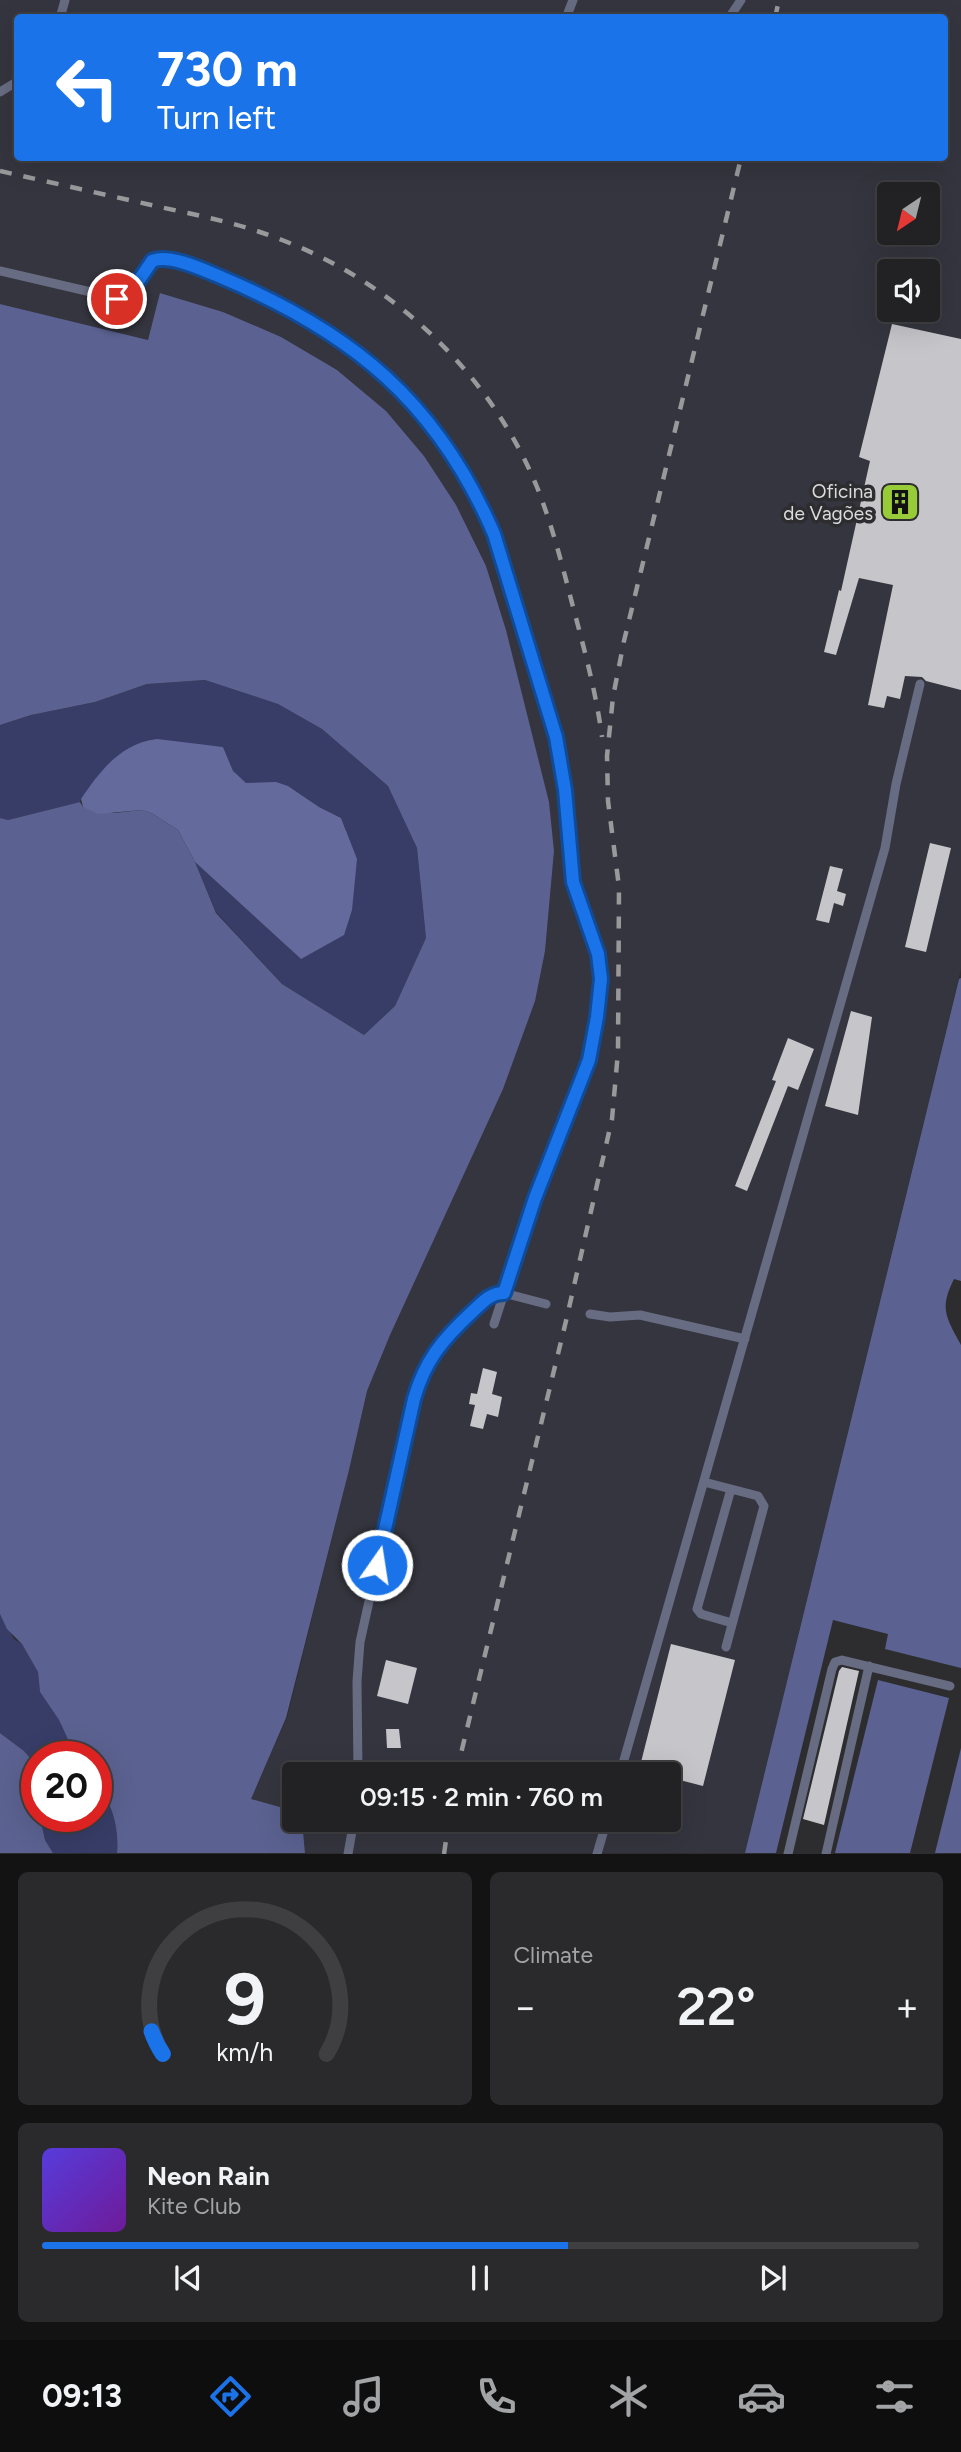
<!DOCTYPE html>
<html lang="en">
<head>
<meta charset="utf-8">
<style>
  :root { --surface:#222224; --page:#2a2a2c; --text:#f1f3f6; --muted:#a2a4a6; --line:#3f3f41; --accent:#1a73e8 }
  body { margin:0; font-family:Figtree,sans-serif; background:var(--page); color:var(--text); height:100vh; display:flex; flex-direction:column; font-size:26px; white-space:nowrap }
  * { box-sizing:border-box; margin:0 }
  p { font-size:23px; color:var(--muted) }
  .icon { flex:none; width:38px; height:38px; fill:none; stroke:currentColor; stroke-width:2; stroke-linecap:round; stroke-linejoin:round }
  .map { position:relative; height:1854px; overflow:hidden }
  .sheet { display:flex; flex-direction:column; gap:18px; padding:18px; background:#131314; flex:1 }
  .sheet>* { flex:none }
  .guide { position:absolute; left:14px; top:14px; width:934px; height:147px; border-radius:7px; box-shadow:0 7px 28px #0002,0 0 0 2px var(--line); background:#1a73e8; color:#fff; overflow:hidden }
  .needle { width:46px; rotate:215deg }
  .buttons { position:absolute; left:877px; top:182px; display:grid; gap:14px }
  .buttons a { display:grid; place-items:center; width:63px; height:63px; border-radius:7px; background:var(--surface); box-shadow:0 7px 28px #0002,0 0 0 2px var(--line); font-size:35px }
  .speed { position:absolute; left:21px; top:1741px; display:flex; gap:14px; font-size:35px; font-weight:700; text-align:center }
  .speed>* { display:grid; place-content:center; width:91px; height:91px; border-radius:50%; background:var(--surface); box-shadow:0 7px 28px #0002,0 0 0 2px var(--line); line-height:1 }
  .speed .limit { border:10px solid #d22; background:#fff; color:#111 }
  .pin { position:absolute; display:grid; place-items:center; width:60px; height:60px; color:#fff; margin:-30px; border:4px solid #fff; border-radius:50%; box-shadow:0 2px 7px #0007 }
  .me { position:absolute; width:77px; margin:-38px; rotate:13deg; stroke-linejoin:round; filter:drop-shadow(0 0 5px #0008) }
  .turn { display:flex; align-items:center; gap:24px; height:147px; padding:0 28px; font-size:32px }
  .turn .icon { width:91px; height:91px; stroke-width:2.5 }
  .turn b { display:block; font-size:49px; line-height:60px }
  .big { font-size:52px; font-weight:600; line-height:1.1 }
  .sheet .card { flex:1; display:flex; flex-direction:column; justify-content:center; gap:10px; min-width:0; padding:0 24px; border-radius:10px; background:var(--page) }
  .sheet .dial { align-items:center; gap:0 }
  .dial svg { height:182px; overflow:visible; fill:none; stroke:var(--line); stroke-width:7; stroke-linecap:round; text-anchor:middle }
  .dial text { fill:var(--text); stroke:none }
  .song { display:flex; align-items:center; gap:21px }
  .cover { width:84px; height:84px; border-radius:10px; background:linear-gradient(135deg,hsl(250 70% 55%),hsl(280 70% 35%)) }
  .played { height:7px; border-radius:4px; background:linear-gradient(90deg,var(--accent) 60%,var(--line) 60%) }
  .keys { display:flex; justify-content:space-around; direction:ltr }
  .heat { display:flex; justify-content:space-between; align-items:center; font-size:38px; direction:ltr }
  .sheet .tiles { flex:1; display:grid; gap:18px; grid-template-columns:1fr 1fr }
  .card:last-child { grid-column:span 2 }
  .trip { position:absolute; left:282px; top:1762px; width:399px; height:70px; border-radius:7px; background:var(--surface); box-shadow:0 7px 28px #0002,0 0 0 2px var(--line); font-weight:600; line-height:70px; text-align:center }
  .menu { display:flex; height:112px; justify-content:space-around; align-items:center; background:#0e0e0e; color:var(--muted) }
  .menu .icon { width:49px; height:49px }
  .menu .selected { color:var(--accent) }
  .menu b { font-size:32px; color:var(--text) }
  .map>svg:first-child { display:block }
  .built { fill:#34353e; fill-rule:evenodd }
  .green { fill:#383d68 }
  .forest { fill:#5b6291 }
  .water { fill:#646b9c }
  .building { fill:#c6c6ca }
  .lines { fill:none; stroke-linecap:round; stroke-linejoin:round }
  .lane { stroke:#686c82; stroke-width:9 }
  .rail { stroke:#99999c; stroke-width:4.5; stroke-dasharray:12 12; stroke-linecap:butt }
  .route-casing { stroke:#114b97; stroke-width:18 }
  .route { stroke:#1a73e8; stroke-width:12 }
  .labels { text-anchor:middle; stroke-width:7; stroke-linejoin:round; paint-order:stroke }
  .poi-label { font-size:19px; fill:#dbdbdd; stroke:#2d2d30; text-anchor:end }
</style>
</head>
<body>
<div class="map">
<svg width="961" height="1854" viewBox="0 0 961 1854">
  <rect width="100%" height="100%" fill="#2d2d30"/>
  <path class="built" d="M0,0H961V969L745,1853H305L302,1820H668V1774H294V1811L250,1800L287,1718L349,1470L367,1391L545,951L554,851L549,802L506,630L486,566L424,456L386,411L337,370L223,312L161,293L148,340L0,304ZM18,18H945V158H18ZM889,194H928V233H889ZM889,271H928V310H889Z"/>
  <path class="green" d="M205,680L278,704L322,729L388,786L417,848L426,938L395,1006L364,1035L282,984L216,912L195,862L301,959L346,830L341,818L319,807L288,786L246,783L233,772L223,747L200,745L81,799L80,802L8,820L0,818V725L31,715L95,702L147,684Z
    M0,1614L14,1639L22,1644L38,1672L40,1692L59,1720L76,1757H37V1766L24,1751L0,1733Z
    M96,1784C113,1803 119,1829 117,1853H53L45,1840L40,1817L96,1816Z"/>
  <path class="forest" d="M160,293L223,312L281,337L337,370L386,411L424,456L456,505L486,566L506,630L549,802L554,851L545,951L535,1001L503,1089L390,1335L367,1391L349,1470L286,1718L251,1799L294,1811V1820H302L305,1853H117C119,1829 113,1803 96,1784V1757H76L59,1720L40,1692L38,1672L22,1644L7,1629L0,1614V818L8,820L80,802L83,807L114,813L142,810L153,814L178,830L195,862L216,913L282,984L364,1035L395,1006L426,938L417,848L388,786L322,729L278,704L205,680L147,684L95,702L31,715L0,725V304L148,340Z
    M961,978V1281L954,1279C939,1309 946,1317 961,1345V1668L885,1649L888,1634L833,1620L776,1853H745L959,979Z
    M878,1680L949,1698L910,1853H835Z
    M0,1733L24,1751L37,1766V1816L40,1817L45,1840L53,1853H0Z
    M961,1748V1853H935Z"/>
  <path class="water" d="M157,739L223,747L233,771L246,783L276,782L288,786L319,807L341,818L357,859L352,910L344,935L301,959L195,862L178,830L153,814L142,810L98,814L83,807L81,799C100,771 121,743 157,739Z"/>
  <path class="building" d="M892,324L961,339V690L926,681L922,677L905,676L900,699L887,696L884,708L868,705L893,585L859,578L836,655L824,652L839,590L841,591L870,461L859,457Z
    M930,843L951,848L926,952L905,947Z
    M830,866L843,869L837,891L846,894L843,906L834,903L829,923L816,920Z
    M851,1011L872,1017L858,1115L825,1106Z
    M788,1038L814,1049L798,1090L788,1086L747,1191L735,1186L776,1081L772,1080Z
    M483,1368L497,1372L492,1394L502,1397L498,1417L487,1414L483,1429L470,1426L475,1405L469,1404L471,1393L477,1394Z
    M671,1644L735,1660L703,1786L668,1777V1774H657L639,1770Z
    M386,1660L417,1668L408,1704L377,1696Z
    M842,1667L859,1671L824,1825L803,1819L839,1671Z
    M386,1729H399L401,1748H387Z"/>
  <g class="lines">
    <path class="lane" d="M60,18L65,0
      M566,18L573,0
      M729,18L741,0
      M0,92L18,81
      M0,271L121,299L129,295L152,261C169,253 206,271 223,278C353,334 437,401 494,534L556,737L565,790L573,882L577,898L598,954L601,979L597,1017L589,1060L535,1198L494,1324
      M590,1314L610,1317L640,1315L745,1339
      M704,1482L758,1496L764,1506L726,1647
      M731,1489L697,1609L701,1614L732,1623
      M358,1774L357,1681L360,1642L414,1399L422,1375L436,1349L445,1337L491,1295L504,1293L546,1304
      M620,1774L885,848L896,784L920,684
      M348,1854L354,1820
      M597,1854L607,1820
      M788,1854L832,1669L835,1662L842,1660L950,1686
      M826,1854L869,1666"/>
    <path class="rail" d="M775,18L779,0
      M0,171C53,183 107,195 160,207C201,216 242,224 282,240C395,283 491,375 537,487C552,525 562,564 572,603C584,648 596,692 602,737
      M456,1774L566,1321L612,1119L618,1052L619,887L608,801L607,756L613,697L624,641L741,158
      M444,1854L449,1820"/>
  </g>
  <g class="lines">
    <g class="route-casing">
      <path id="route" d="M117,299L129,295L152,261C169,253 206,271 223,278C353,333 437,402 494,534L556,737L565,790L573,882L598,954L601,979L597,1017L589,1060L535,1198L504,1293C489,1293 482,1303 472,1312C443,1339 425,1360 414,1399L377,1565"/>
    </g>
    <use href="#route" class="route"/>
  </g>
  <defs>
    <g id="building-square" transform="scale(2.0125)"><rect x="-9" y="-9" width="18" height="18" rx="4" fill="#97cb38" stroke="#2d2d30"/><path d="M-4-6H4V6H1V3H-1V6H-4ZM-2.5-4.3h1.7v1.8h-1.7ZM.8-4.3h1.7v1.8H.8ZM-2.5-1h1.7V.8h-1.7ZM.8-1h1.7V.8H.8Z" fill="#111"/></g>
  </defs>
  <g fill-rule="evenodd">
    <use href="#building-square" x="900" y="502"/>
  </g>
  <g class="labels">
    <g class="poi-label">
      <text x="873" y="498">Oficina<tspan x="873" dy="22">de Vagões</tspan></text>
    </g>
  </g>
</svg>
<div class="buttons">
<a><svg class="needle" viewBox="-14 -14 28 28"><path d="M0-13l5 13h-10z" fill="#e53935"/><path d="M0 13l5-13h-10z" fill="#a2a4a6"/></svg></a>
<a><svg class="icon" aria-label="sound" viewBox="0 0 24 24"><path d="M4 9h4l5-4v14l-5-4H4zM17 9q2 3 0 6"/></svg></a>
</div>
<div class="speed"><div class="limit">20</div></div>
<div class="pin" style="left:117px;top:299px;background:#d93025"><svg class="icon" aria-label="arrive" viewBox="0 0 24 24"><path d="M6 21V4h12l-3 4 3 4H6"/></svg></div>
<svg class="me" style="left:377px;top:1565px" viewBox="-20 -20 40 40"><circle r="17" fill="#1a73e8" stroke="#fff" stroke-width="3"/><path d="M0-11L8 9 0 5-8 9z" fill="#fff"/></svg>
<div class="trip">09:15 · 2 min · 760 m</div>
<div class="guide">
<div class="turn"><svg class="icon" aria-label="left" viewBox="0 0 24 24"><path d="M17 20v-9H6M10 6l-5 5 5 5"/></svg><div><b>730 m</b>Turn left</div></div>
</div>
</div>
<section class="sheet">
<div class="tiles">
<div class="card dial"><svg viewBox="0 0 100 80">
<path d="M14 69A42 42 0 1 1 86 69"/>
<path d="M14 69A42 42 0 0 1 9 59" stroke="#1a73e8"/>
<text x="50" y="56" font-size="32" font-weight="700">9</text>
<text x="50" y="72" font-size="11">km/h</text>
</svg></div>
<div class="card"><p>Climate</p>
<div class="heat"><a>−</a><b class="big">22°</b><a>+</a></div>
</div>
<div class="card">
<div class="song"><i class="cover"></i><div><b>Neon Rain</b><p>Kite Club</p></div></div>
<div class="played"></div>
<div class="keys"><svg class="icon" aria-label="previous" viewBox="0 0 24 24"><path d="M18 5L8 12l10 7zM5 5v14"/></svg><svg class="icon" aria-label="pause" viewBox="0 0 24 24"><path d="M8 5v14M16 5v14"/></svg><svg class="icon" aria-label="next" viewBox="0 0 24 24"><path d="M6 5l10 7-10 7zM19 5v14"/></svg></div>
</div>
</div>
</section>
<nav class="menu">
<b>09:13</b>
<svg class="icon selected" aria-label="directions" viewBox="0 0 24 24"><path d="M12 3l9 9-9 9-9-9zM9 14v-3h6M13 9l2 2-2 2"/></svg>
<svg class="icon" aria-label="music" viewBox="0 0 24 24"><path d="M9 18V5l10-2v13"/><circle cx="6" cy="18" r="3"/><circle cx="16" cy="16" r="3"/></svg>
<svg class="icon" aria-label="phone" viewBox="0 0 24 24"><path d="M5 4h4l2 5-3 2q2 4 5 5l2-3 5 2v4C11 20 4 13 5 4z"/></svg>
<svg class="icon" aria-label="climate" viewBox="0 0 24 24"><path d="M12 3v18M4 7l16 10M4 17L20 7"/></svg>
<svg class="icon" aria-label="car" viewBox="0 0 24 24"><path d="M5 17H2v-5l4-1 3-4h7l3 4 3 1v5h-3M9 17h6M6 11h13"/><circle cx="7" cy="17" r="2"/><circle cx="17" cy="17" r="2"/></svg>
<svg class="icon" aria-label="filters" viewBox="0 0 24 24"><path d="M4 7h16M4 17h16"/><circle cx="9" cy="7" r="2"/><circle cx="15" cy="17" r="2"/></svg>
</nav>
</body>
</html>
